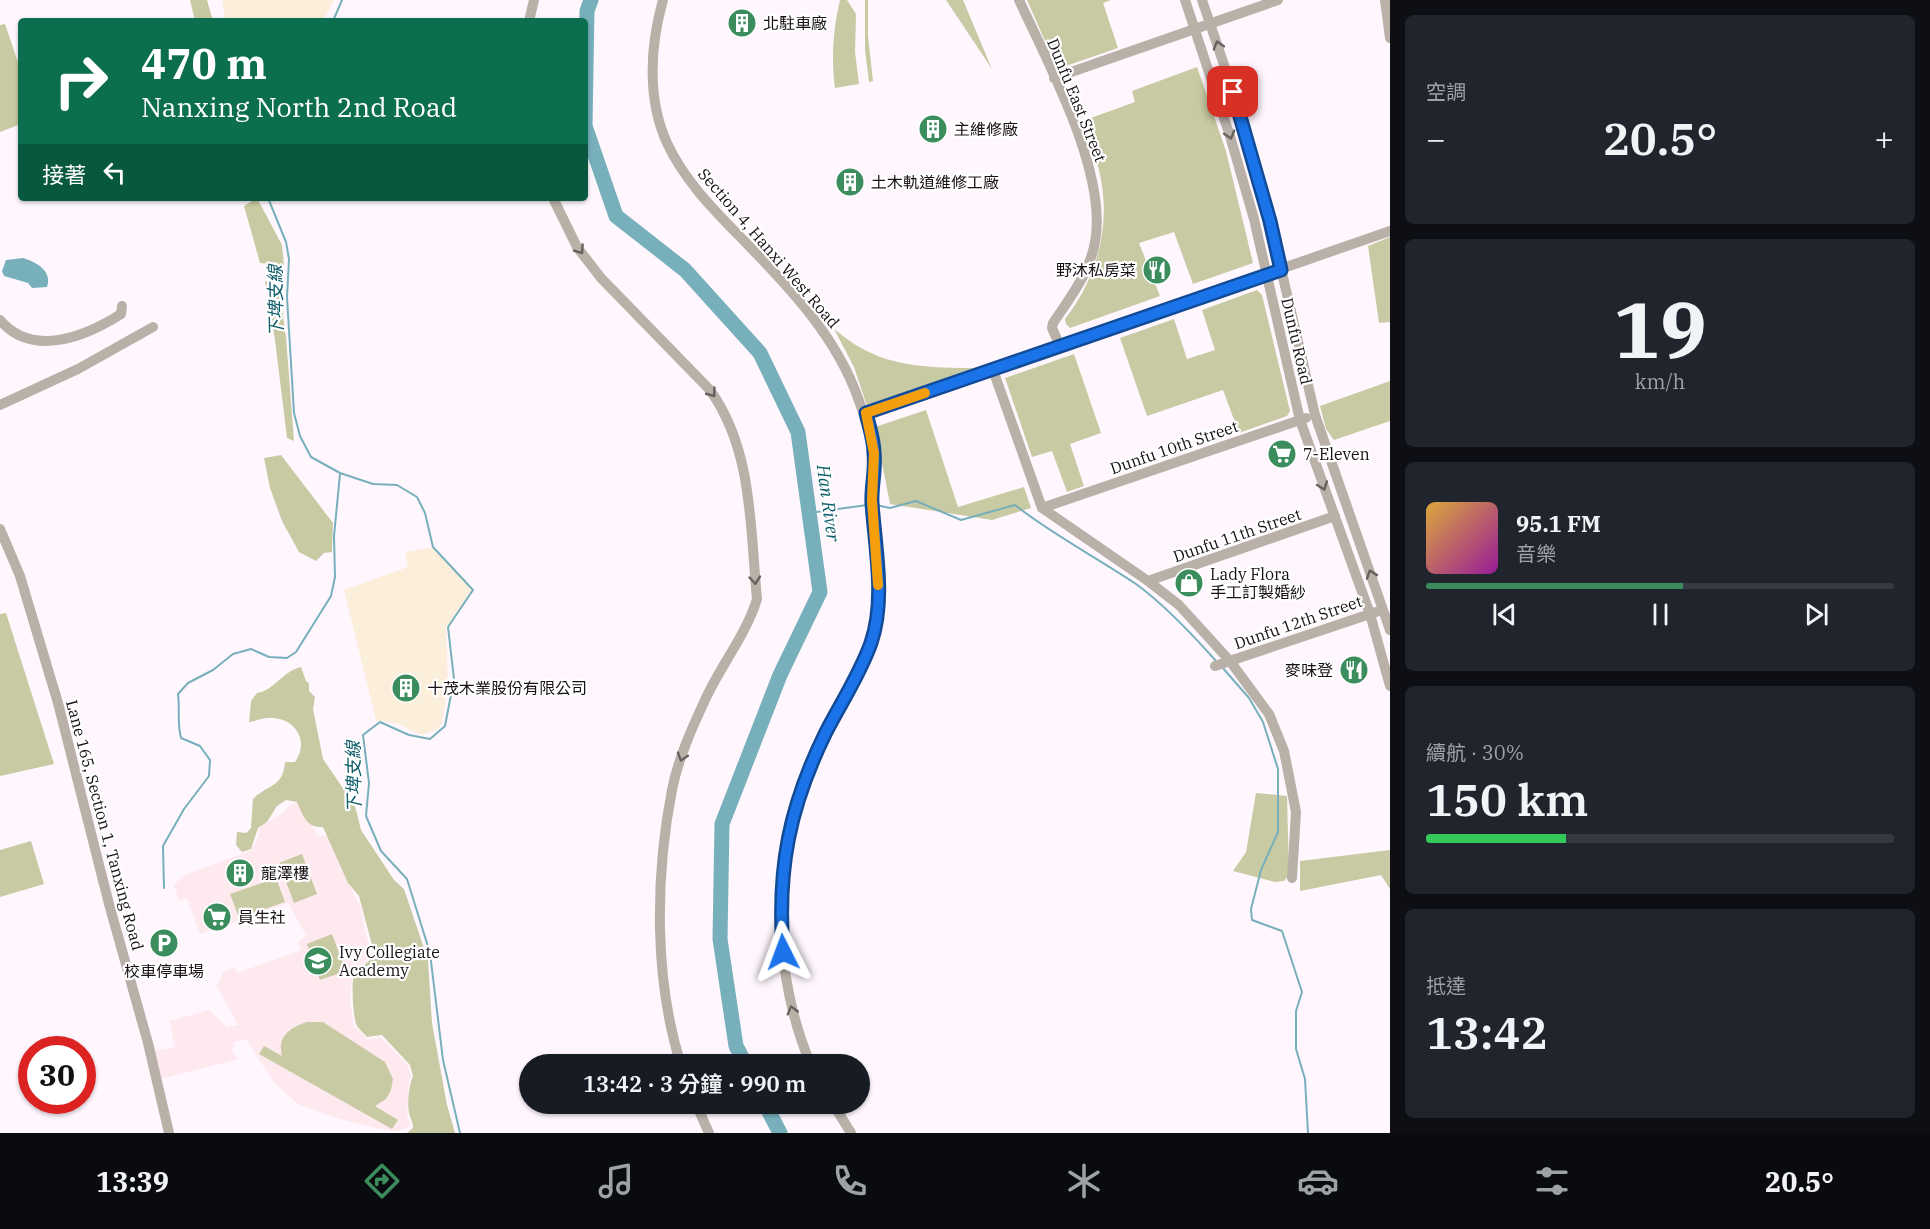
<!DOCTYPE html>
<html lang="zh-TW">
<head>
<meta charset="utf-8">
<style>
  :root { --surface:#171b24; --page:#20242c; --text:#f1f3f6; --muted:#9ea1a6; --line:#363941; --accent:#3c8d5e }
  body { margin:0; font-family:"IBM Plex Serif","Noto Sans TC",serif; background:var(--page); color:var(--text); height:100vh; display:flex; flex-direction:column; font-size:22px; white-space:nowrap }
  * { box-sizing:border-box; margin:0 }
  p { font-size:20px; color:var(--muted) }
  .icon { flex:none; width:33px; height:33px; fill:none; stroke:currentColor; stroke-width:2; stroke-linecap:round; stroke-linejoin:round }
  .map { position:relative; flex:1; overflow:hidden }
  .panel { display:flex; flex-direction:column; gap:15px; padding:15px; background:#0d0f14; width:540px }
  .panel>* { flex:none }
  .hud { position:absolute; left:18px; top:18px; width:570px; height:183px; border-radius:6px; box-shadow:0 2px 4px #0004; background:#0b6e4f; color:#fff; overflow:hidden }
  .speed { position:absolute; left:18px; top:1036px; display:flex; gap:12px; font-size:30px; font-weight:700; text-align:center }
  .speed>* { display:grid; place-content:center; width:78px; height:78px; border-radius:50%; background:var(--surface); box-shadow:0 2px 4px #0004; line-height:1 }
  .speed .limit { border:9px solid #d22; background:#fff; color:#111 }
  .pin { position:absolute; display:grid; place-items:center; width:51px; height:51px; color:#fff; margin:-26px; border-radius:12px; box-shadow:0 3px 9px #0006 }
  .me { position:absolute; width:66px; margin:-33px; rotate:357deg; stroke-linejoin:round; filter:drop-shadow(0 0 4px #0008) }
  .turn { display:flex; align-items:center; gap:21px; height:126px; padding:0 24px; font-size:27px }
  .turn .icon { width:78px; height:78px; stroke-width:2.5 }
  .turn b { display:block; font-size:42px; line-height:51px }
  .then { display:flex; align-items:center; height:57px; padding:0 24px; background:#0003; gap:12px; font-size:22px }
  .big { font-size:45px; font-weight:600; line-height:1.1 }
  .panel .card { flex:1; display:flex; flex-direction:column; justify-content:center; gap:9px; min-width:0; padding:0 21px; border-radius:9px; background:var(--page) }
  .panel .dial { align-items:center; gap:0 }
  .dial b { font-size:78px; line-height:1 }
  .song { display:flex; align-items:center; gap:18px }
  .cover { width:72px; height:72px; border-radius:9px; background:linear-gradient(135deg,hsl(40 70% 55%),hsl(300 70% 35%)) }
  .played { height:6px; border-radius:3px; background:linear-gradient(90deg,var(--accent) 55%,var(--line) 55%) }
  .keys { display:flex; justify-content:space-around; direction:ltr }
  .heat { display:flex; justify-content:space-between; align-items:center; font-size:33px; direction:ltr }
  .charge { height:9px; border-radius:4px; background:linear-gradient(90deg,#34c759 30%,var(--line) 0) }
  .trip { position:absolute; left:519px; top:1054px; width:351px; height:60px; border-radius:30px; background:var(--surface); box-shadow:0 2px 4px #0004; font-weight:600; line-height:60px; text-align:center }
  .dock { display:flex; height:96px; justify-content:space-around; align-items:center; background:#090b0e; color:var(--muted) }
  .dock .icon { width:42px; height:42px }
  .dock .selected { color:var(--accent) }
  .dock b { font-size:27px; color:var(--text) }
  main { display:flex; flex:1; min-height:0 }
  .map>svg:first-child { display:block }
  .industrial { fill:#fbeeda }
  .education { fill:#fee9ef }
  .green { fill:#c8caa3 }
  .water { fill:#77b0bb }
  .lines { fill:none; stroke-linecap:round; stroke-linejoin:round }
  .stream { stroke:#77b0bb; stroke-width:2 }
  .river { stroke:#77b0bb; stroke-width:15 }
  .minor { stroke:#b9b1a8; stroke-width:10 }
  .oneway { stroke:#68605f }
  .route-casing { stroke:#114b97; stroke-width:15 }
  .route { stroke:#1a73e8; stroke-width:10 }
  .slow { stroke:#f59e0b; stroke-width:10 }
  .labels { text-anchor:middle; stroke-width:4.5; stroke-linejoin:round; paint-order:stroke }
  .poi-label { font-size:16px; fill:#171016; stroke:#fff; text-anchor:start }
  .street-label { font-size:16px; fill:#171016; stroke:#fff }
  .water-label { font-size:18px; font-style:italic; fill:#0f5e6b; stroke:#fff }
</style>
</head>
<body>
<main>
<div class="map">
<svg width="1390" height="1133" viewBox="0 0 1390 1133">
  <rect width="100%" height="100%" fill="#fff6fe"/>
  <path class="industrial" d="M222,0H334L323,21H226Z
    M433,547L473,590L446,627L448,686L442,724L436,730L421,735L399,724L376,720L344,590L408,567L405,552Z"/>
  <path class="education" d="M298,802L318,836L331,834L351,889L362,910L365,932L373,956L352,974L350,1002L354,1026L367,1039L381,1037L408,1066L411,1076L409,1082L407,1114L411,1126L399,1131L380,1129L336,1118L298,1104L275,1084L246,1039L234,1042L232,1051L238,1059L162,1079L155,1051L175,1047L169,1021L209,1010L227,1027L238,1025L217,986L223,972L235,967L237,973L301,950L298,942L306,935L288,903L200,934L187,898L179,901L174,885L184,875L250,851L256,842L261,826L284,812L290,805Z"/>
  <path class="green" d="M190,0H207L213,21H195Z
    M840,0H847L856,14L855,52L859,84L835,88C831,59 833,29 840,0Z
    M865,0H868V36L873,81L869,82L865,50Z
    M946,0H963L992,69Z
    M1027,0H1111L1103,3L1118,48L1060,68L1056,66Z
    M5,24L21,71V124L0,132V25Z
    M1197,67L1226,151L1253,263L1193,284L1174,232L1139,243L1160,296L1070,328L1066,324L1065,319C1098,277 1112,223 1099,170C1095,154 1084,138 1077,123L1135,102L1132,91Z
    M257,198L282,245L284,265L260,263L244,206Z
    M1390,237V322L1379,323L1368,246Z
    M265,281L279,287L286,337L294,441L287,438L275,340Z
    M1257,290L1262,295L1290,411L1287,416L1239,433L1223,390L1147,416L1120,338L1174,319L1187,359L1215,350L1202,310Z
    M834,329C843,336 852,343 861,348C894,367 936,368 973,368L867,406L854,367Z
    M1074,354L1101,433L1070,444L1084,486L1067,492L1052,451L1032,457L1005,378Z
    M1390,381V421L1334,440L1326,429L1320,406Z
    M926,410L958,507L1024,487L1031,508L992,520L890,504L875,427Z
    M281,455L333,523L332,552L324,553L316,561L299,552L282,521L270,488L264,458Z
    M6,613L54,764L0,776V614Z
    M301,667L306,681L309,683V691L315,697L313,709L323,759L355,806L361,830L394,880L404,889L428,960L432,1023L447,1105L455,1133H407L413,1128C413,1121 410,1119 409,1113C407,1103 409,1085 413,1076L410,1065L382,1035L367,1037C364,1034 360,1030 357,1026C353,1019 351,981 354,976C358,968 369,962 375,956L359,896L348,883L323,827C306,828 303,815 297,802L286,800L277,806L267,822L258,828L251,849L242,852L236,845L237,832L246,833L251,828L253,799C268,784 283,788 285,762H295C310,741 295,719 273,718C266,717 256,721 249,722L251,701L257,693C274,691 281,672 301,667Z
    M1256,793L1287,796L1289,875L1284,881L1275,882L1233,871L1246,852Z
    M31,841L44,884L0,897V850Z
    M1390,850V889L1381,875L1300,891V861Z
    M302,854L317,894L294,903L279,863Z
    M276,878L285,902L239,918L230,894Z
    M332,934L346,971L320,980L307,944Z
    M307,1022H323L385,1062L393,1079L391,1090L386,1099L375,1106L398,1120L392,1129L259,1054L264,1046L282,1056C277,1037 289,1028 307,1022Z"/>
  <path class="water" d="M23,258C36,262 53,271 47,287L32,288L28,283L4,276L2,271L6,260Z"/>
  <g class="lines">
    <path class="stream" d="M333,21L342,0
      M268,198L286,242L289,259L287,297L294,413L300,436L311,457L340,473L373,484L397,485L417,497L425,513L433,547L473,590L448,627L454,679L445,726L430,739L409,735L380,722L363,735L369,783L366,816L381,851L407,879L430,953L443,1060L460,1133
      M876,505L890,508L916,501L961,520L1015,505C1053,535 1096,557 1136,584C1165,605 1192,634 1216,661
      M809,513L867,505
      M1222,667L1249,698L1263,722L1278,769V832L1261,870L1251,909L1252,920L1282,931L1302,992L1296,1011V1049L1305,1079L1308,1133
      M164,888L163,846L184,809L209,776L210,760L200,746L181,738C177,724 180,709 178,694L188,683L213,670L233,654L251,649L269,657L287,658L296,652L331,596L335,577L334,536L340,474"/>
    <path class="river" d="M591,0L587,11L585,126L616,216L685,270L760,353L798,432L820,592L780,675L722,824L720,939L736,1046L746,1065
      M765,1104L780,1133"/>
    <path class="minor" d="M663,0C650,46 647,99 667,143C686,184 719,215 750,247C793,291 837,339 858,398C864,416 873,433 875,453C876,469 872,484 872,500C872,546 885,593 872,639C867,657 856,675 848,692C833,719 819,747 806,775C767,858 775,982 811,1065
      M1019,0C1048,63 1108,173 1095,242C1090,272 1070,298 1053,323L1052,328L1060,346
      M1185,0L1230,136L1254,219L1300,420L1370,614L1390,686
      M1202,0L1240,112L1270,221L1315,415L1390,630
      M1385,0L1390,38
      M529,21L534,0
      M1054,78L1278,0
      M553,198L577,247L601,278L710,390C753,450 750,527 757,599C746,635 721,665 705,700C692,728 678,759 672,790C655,877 654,980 681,1065
      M0,320C32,358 85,337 121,314L122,306
      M993,370L1042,508L1148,581L1179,605L1230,661L1269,714L1284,751L1296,812L1292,878
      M0,405L78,369L153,327
      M865,413L1390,231
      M1042,508L1306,418
      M0,529L20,576L58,703L109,904L148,1043L169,1133
      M1148,581L1335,516
      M1215,666L1376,612
      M696,1104L709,1133
      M833,1104L851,1133"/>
  </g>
  <defs><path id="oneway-chevron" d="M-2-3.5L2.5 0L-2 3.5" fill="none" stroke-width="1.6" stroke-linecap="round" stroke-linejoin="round" transform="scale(1.5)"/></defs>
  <g class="oneway">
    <use href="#oneway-chevron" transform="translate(1218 45) rotate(-107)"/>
    <use href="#oneway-chevron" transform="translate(1230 135) rotate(73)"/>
    <use href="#oneway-chevron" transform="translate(580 250) rotate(55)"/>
    <use href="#oneway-chevron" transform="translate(712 393) rotate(53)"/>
    <use href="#oneway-chevron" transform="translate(1323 486) rotate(70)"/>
    <use href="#oneway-chevron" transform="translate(1371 574) rotate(-109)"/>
    <use href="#oneway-chevron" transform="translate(755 580) rotate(85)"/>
    <use href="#oneway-chevron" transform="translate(682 757) rotate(108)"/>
    <use href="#oneway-chevron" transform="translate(792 1010) rotate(-106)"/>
  </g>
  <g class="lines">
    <g class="route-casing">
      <path id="route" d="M783,952C777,869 789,807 826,732C841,703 860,674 871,643C886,600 875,548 872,503C871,487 876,470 874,453C874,440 869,426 866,413L1281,270L1270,221L1233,92"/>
    </g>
    <use href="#route" class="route"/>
    <path class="slow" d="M878,585L872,500L874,453L866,413L925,393"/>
  </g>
  <defs>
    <g id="building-disc" transform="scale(1.5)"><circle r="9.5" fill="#3c8d5e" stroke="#fff"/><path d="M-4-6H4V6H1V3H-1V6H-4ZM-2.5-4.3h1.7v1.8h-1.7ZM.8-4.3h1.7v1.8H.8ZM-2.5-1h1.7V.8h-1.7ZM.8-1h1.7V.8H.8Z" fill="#fff"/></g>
    <g id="restaurant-disc" transform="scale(1.5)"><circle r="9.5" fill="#3c8d5e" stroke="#fff"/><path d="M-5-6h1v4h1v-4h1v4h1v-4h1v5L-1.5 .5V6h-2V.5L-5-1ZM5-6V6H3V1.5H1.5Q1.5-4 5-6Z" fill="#fff"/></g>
    <g id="supermarket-disc" transform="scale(1.5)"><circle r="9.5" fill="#3c8d5e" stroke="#fff"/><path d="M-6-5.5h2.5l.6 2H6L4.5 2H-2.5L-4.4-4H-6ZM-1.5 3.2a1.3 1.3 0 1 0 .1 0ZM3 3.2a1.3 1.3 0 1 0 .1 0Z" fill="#fff"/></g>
    <g id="shop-disc" transform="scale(1.5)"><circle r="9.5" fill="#3c8d5e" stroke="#fff"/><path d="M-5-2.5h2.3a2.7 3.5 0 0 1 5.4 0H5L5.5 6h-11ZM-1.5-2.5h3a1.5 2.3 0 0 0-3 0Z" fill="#fff"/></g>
    <g id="parking-disc" transform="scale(1.5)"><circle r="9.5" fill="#3c8d5e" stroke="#fff"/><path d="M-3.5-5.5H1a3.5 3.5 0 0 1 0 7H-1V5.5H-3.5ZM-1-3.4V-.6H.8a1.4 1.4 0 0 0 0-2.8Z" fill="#fff"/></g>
    <g id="school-disc" transform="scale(1.5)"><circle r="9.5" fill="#3c8d5e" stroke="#fff"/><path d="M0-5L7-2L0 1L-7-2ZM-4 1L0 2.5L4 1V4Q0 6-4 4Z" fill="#fff"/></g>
  </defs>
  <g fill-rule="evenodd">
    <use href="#building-disc" x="742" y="23"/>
    <use href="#building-disc" x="933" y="129"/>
    <use href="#building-disc" x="850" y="182"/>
    <use href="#restaurant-disc" x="1157" y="270"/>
    <use href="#supermarket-disc" x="1282" y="454"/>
    <use href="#shop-disc" x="1189" y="583"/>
    <use href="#restaurant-disc" x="1354" y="670"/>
    <use href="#building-disc" x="406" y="688"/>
    <use href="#building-disc" x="240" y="873"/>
    <use href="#supermarket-disc" x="217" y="917"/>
    <use href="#parking-disc" x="164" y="943"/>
    <use href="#school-disc" x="318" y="961"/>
  </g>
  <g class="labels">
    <g class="poi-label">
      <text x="763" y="29">北駐車廠</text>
      <text x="954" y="135">主維修廠</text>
      <text x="871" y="188">土木軌道維修工廠</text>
      <text x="1136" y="276" text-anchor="end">野沐私房菜</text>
      <text x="1303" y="460">7-Eleven</text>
      <text x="1210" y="580">Lady Flora<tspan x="1210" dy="18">手工訂製婚紗</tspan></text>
      <text x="1333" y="676" text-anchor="end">麥味登</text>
      <text x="427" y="694">十茂木業股份有限公司</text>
      <text x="261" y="879">龍澤樓</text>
      <text x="238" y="923">員生社</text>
      <text x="339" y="958">Ivy Collegiate<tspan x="339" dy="18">Academy</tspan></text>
      <text x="164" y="977" text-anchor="middle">校車停車場</text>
    </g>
    <g class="street-label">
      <text transform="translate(1077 100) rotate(68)" y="6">Dunfu East Street</text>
      <text transform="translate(769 248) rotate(49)" y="6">Section 4, Hanxi West Road</text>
      <text transform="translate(1297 341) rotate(77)" y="6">Dunfu Road</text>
      <text transform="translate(1174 447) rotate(-19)" y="6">Dunfu 10th Street</text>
      <text transform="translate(1237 535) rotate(-19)" y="6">Dunfu 11th Street</text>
      <text transform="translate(1298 622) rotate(-19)" y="6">Dunfu 12th Street</text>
      <text transform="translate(105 825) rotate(75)" y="6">Lane 165, Section 1, Tanxing Road</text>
    </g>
    <g class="water-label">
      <text transform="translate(276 301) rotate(-91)" y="6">下埤支線</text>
      <text transform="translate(828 503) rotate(82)" y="6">Han River</text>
      <text transform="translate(354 777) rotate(-91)" y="6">下埤支線</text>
    </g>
  </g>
</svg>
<div class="speed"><div class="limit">30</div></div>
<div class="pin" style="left:1233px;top:92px;background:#d93025"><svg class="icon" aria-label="arrive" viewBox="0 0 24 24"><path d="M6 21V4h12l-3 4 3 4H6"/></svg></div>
<svg class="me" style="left:783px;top:952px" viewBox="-20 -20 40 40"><path d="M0-17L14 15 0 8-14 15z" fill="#1a73e8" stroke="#fff" stroke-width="4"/></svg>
<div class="trip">13:42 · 3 分鐘 · 990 m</div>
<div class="hud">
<div class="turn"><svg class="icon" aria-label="right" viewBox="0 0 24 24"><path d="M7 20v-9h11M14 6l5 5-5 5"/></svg><div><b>470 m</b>Nanxing North 2nd Road</div></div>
<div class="then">接著<svg class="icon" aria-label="left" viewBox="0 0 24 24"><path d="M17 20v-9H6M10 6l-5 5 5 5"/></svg></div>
</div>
</div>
<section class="panel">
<div class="card"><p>空調</p>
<div class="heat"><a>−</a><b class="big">20.5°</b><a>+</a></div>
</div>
<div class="card dial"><b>19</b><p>km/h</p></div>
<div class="card">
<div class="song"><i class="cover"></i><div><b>95.1 FM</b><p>音樂</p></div></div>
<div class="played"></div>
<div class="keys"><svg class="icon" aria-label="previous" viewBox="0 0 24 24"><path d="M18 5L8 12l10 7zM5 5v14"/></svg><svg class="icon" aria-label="pause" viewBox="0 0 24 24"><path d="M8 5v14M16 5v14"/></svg><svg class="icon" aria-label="next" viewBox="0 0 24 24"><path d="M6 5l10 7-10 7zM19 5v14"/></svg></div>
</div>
<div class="card"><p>續航 · 30%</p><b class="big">150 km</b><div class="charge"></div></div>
<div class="card"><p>抵達</p><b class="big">13:42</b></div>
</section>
</main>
<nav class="dock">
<b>13:39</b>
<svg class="icon selected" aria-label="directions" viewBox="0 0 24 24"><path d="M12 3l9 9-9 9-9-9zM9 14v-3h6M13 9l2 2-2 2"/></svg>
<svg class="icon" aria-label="music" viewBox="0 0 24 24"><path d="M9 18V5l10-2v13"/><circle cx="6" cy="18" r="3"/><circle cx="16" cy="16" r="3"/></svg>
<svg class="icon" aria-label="phone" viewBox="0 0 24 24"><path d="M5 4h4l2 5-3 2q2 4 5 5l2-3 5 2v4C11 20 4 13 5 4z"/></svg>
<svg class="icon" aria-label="climate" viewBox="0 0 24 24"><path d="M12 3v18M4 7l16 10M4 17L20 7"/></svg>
<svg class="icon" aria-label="car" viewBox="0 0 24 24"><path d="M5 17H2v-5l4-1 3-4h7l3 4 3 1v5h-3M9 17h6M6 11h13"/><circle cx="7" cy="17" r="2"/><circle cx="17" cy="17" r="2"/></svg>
<svg class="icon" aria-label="filters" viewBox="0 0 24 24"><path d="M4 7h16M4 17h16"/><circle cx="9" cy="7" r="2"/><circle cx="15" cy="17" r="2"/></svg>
<b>20.5°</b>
</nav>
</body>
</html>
